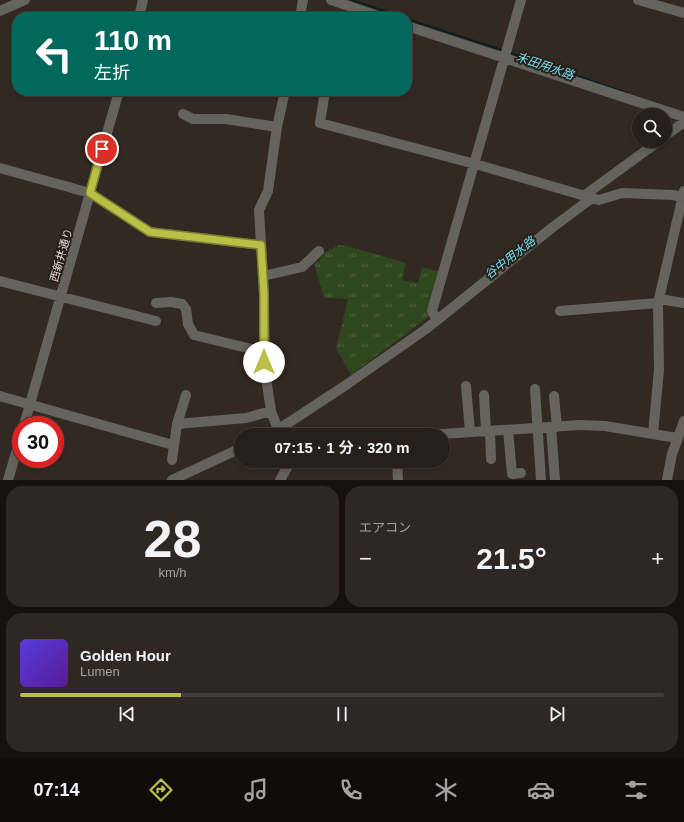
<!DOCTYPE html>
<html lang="ja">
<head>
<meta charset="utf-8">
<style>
  :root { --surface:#261f1a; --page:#2e2723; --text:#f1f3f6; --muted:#a4a2a2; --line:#423d39; --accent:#bac045 }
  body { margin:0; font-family:Arial,"Noto Sans JP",sans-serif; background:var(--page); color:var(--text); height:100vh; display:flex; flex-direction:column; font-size:15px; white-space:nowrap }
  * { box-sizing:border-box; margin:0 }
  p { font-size:13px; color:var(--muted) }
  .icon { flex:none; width:22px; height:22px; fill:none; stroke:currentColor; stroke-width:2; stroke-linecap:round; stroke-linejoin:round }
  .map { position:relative; height:480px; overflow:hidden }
  .panel { display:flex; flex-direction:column; gap:6px; padding:6px; background:#15110e; flex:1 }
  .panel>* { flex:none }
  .guide { position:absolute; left:12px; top:12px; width:400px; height:84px; border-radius:16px; box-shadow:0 2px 6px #0003,0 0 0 1px var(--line); background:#00695c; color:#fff; overflow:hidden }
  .buttons { position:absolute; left:632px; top:108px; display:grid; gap:8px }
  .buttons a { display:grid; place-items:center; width:40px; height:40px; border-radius:50%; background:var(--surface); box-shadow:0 2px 6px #0003,0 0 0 1px var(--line); font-size:20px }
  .speed { position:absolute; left:12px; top:416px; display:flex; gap:8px; font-size:20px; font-weight:700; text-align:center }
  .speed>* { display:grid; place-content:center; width:52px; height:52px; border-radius:50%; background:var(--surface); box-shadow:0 2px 6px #0003,0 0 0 1px var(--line); line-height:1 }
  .speed .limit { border:6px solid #d22; background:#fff; color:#111 }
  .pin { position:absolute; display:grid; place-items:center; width:34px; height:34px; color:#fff; margin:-17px; border:2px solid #fff; border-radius:50%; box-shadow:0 1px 4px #0007 }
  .me { position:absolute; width:44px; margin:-22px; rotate:0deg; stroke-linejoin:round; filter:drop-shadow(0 0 3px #0008) }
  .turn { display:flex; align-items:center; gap:14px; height:84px; padding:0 16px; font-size:18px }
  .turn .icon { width:52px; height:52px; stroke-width:2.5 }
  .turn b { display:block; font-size:28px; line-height:34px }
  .big { font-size:30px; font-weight:700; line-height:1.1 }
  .panel .tile { flex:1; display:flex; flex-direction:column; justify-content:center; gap:6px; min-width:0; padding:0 14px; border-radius:16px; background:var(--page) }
  .panel .dial { align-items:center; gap:0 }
  .dial b { font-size:52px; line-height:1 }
  .song { display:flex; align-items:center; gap:12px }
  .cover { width:48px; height:48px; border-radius:6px; background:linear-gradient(135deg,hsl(250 70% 55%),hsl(270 70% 35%)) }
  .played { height:4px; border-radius:2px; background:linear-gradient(90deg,var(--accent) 25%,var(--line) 25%) }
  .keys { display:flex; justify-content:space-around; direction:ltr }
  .heat { display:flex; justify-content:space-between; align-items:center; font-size:22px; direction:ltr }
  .panel .tiles { flex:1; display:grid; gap:6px; grid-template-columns:1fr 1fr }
  .tile:last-child { grid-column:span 2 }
  .trip { position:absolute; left:234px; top:428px; width:216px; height:40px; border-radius:20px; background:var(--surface); box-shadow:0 2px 6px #0003,0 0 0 1px var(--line); font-weight:700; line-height:40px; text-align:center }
  .dock { display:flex; height:64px; justify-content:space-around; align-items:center; background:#0f0c0a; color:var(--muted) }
  .dock .icon { width:28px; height:28px }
  .dock .on { color:var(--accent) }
  .dock b { font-size:18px; color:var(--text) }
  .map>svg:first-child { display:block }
  .grass { fill:url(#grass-tufts) }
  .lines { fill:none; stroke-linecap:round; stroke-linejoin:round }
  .stream { stroke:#092024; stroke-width:2 }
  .minor { stroke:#64635e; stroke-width:10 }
  .route-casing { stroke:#797d2d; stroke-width:10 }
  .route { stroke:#bac045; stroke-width:7 }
  .labels { text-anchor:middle; stroke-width:4; stroke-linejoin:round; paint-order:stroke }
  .street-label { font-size:11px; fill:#e0dad6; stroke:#281f19 }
  .water-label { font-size:12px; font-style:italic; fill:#72dff2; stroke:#281f19 }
</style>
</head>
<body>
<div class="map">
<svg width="684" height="480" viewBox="0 0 684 480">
  <defs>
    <pattern id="grass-tufts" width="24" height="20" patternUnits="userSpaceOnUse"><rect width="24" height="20" fill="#2f471d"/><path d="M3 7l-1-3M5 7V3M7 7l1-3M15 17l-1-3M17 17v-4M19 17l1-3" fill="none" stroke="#4d613d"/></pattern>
  </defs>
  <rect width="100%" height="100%" fill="#322923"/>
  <path class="grass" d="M339,245L347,246L406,263L402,280L418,283L422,267L439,272L427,318L351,375L336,348L348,299L324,298L314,263L320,260L324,253Z"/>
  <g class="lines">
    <path class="stream" d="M352,0L402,17
      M407,19L502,50
      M508,52L627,93"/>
    <path class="minor" d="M331,0L381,17
      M638,0L684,13
      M0,11L25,0
      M139,17L143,0
      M300,17L303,0
      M407,26L684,117
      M325,91L320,123L475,164L599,200L622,193L673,195L682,197
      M183,114L193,119H226L277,127
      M665,136L684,122
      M0,168L90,193L150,232L261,245
      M585,195L659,141
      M263,276L302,267L319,251
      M0,281L156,321
      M659,299L684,303
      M156,303L171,302L182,304L186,309L188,324L194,335L264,352
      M560,311L658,303
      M437,320L432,311L521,0
      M466,386L470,432
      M535,389L541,480
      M484,395L486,431
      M0,396L173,445
      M554,396L557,427
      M177,424L186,395
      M24,425L119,91
      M551,427L555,480
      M508,430L512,474L521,473
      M490,431L491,459
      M653,434L659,370L658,303L684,191
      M270,435L346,385L426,329L553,227L592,198
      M280,435L271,411L265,371L264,294L259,210L268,191L277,127L285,91
      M427,435L580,425L605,426L677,438
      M172,460L177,424L246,418L271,411
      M397,461L398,480
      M8,480L21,436
      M172,480L241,448
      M280,480L291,461
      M667,480L672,454L684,421"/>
  </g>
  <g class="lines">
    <g class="route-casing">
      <path id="route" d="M102,149L90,193L150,232L261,245L264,294V362"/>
    </g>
    <use href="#route" class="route"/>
  </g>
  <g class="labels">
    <g class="street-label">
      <text transform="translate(61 255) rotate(-74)" y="4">西新井通り</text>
    </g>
    <g class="water-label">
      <text transform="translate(545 66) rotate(19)" y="4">末田用水路</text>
      <text transform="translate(510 258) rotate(-38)" y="4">谷中用水路</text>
    </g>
  </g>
</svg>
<div class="buttons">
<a><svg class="icon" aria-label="search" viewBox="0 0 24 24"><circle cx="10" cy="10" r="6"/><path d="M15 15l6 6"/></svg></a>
</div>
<div class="speed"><div class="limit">30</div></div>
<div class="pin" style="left:102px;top:149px;background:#d93025"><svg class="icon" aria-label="arrive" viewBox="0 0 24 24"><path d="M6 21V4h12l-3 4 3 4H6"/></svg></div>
<svg class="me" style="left:264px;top:362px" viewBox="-20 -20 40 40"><circle r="19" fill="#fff"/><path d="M0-13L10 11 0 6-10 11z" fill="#bac045"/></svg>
<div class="trip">07:15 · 1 分 · 320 m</div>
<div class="guide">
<div class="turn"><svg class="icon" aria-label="left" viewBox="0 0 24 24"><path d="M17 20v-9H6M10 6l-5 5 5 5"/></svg><div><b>110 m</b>左折</div></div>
</div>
</div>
<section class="panel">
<div class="tiles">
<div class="tile dial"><b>28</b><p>km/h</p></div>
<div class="tile"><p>エアコン</p>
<div class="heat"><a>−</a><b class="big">21.5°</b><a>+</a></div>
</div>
<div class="tile">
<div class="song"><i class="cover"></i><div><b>Golden Hour</b><p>Lumen</p></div></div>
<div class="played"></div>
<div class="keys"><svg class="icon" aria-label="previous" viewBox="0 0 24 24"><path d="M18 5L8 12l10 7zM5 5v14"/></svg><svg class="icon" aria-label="pause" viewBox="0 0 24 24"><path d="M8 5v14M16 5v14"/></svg><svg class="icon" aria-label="next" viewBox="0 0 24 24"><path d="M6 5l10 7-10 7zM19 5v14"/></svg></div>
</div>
</div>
</section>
<nav class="dock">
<b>07:14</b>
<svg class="icon on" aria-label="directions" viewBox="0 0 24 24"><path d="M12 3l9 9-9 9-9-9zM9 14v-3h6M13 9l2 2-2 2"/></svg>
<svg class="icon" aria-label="music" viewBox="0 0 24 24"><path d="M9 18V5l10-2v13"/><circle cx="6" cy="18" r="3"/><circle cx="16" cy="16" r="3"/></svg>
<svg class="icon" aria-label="phone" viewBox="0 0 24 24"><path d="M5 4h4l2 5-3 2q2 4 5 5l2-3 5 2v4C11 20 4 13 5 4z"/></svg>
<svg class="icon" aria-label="climate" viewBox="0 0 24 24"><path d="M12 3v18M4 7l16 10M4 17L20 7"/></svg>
<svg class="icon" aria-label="car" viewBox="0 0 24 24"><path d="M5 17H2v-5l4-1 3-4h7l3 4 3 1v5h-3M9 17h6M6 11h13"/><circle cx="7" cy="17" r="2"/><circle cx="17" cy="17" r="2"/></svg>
<svg class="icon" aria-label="filters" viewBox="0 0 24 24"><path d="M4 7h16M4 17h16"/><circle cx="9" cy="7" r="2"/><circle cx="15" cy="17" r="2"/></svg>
</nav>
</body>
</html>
